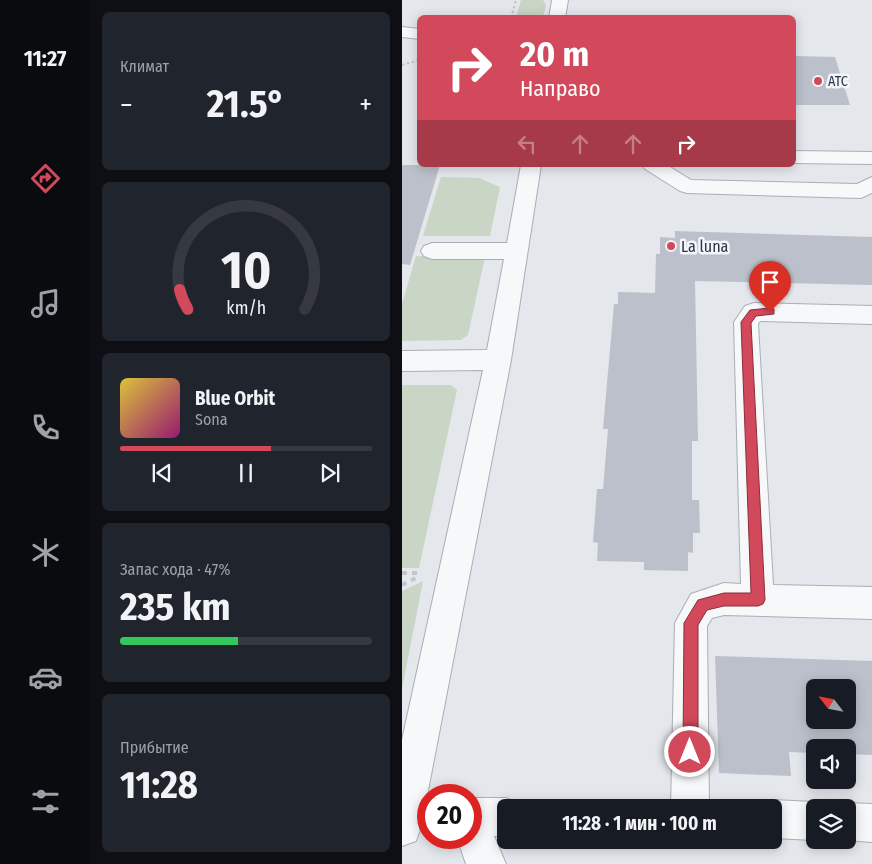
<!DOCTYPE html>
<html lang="ru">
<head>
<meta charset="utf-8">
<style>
  :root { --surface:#171b24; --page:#20242c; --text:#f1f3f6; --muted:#9ea1a6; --line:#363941; --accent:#d1495b }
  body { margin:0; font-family:"Fira Sans Condensed",sans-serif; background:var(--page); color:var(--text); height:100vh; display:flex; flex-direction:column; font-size:19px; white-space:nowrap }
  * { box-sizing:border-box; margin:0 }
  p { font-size:16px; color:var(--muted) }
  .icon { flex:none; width:28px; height:28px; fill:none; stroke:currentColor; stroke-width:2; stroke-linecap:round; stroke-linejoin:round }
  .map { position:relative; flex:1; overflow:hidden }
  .panel { display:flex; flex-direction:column; gap:12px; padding:12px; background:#0d0f14; width:312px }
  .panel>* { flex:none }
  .banner { position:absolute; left:15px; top:15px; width:379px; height:152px; border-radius:8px; box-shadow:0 2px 12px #0003; background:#d1495b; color:#fff; overflow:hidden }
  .needle { width:32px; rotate:302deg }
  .fabs { position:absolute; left:404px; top:679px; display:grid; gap:10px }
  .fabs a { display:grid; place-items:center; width:50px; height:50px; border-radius:8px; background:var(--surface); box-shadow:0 2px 12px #0003; font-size:25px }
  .speed { position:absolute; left:15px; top:784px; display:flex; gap:10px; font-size:25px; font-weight:700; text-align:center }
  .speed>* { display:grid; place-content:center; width:65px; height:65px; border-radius:50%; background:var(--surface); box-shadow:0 2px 12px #0003; line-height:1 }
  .speed .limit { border:8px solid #d22; background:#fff; color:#111 }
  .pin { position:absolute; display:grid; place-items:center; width:42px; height:42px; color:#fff; margin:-51px -21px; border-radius:50% 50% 50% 0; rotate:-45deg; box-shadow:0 0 5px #0007 }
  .pin .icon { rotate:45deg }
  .me { position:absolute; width:55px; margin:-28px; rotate:0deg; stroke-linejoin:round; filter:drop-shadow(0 0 4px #0008) }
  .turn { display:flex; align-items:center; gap:18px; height:105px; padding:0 20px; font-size:22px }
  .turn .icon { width:65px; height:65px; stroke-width:2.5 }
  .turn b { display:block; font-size:35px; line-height:42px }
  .lanes { display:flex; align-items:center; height:48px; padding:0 20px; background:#0003; justify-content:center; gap:25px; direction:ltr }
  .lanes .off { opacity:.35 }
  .big { font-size:38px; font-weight:700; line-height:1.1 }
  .panel .card { flex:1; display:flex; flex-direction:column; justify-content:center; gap:8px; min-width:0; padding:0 18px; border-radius:8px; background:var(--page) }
  .panel .dial { align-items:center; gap:0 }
  .dial svg { height:130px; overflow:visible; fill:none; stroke:var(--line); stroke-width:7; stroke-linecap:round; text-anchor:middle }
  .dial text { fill:var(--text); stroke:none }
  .song { display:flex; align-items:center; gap:15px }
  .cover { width:60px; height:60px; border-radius:8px; background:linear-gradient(135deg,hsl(50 70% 55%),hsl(320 70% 35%)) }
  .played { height:5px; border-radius:2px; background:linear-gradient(90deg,var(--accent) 60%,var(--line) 60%) }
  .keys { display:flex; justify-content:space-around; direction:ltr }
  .heat { display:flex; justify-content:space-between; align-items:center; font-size:28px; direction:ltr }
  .charge { height:8px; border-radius:4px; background:linear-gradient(90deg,#34c759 47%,var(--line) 0) }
  .trip { position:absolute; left:95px; top:799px; width:285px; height:50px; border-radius:8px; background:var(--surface); box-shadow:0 2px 12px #0003; font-weight:700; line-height:50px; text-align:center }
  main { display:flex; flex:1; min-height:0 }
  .tab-bar { display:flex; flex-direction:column; width:90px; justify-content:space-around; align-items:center; background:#090b0e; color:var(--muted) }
  .tab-bar .icon { width:35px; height:35px }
  .tab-bar .current { color:var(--accent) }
  .tab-bar b { font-size:22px; color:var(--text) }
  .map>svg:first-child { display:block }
  .green { fill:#c9d6c5 }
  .building { fill:#bbc0ca; fill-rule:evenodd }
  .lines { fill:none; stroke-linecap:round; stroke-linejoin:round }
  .minor-casing { stroke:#a9aeb7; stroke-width:2 }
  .path-far1 { stroke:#c2c5cb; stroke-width:2; stroke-dasharray:2.5 2.5; stroke-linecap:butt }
  .path { stroke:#c2c5cb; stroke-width:4; stroke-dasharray:5 5; stroke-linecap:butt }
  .minor { fill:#f7f8fa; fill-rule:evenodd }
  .route { fill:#d1495b; stroke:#882f3b }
  .poi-dot { fill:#d1495b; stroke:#f4f6f9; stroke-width:2 }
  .labels { text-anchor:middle; stroke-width:5; stroke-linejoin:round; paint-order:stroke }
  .far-poi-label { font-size:14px; fill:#2b3445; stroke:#f4f6f9; text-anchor:start }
  .poi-label { font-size:16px; fill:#2b3445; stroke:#f4f6f9; text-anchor:start }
</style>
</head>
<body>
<main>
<nav class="tab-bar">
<b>11:27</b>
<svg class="icon current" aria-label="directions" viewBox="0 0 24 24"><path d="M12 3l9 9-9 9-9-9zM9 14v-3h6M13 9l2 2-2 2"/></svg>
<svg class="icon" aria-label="music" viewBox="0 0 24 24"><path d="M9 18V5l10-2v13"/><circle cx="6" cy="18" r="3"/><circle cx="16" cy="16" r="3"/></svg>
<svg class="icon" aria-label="phone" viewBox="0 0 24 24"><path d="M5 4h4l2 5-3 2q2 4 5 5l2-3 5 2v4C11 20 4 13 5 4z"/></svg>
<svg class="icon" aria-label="climate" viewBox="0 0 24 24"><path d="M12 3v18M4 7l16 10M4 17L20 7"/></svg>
<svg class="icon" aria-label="car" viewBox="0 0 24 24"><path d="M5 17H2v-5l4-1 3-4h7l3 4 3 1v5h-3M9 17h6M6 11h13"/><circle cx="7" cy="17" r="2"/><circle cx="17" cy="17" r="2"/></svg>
<svg class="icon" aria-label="filters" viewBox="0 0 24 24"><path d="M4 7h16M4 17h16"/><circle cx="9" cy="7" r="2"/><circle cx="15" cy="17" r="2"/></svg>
</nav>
<section class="panel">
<div class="card"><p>Климат</p>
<div class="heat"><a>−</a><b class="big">21.5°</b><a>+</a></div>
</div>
<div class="card dial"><svg viewBox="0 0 100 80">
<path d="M14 69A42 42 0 1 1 86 69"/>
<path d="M14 69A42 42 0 0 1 9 57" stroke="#d1495b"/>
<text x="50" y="56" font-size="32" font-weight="700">10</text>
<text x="50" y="72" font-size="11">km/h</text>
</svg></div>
<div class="card">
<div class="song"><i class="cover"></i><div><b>Blue Orbit</b><p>Sona</p></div></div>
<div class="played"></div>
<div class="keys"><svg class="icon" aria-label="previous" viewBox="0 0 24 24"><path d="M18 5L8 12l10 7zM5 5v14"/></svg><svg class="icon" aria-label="pause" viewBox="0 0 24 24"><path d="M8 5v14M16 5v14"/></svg><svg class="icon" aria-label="next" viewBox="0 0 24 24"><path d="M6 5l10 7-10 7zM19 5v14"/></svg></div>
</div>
<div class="card"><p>Запас хода · 47%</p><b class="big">235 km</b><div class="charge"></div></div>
<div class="card"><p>Прибытие</p><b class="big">11:28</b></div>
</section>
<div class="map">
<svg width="470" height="864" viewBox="0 0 470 864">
  <rect width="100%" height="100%" fill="#e4e7ec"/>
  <path class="green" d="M119,0H141L144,5L141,17H114Z
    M39,177L77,178L98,187L88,236H21Z
    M14,256L83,257L66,335L59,340L0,341V304Z
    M0,385H49L55,390L17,568H0Z
    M21,581L0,689V591Z"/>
  <path class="building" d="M391,56L433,57L448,105H391Z
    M0,165H38L8,265L0,264Z
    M273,231L470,237V285L293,281L296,441H290V500H297L298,533H291V553L286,552V571L242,570V562L195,561L196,543L191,542L195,489H201L206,429H201L212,304H216V292L253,293L254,254H258V237L273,238Z
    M313,656L470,661V755L445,754V748H412V753L387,752L389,776L317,773ZM412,688H445V720H412Z"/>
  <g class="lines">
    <g class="minor-casing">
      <path id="minor" d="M150,0H166L163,18H147Z
        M0,27L18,29V39L0,37Z
        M391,151L470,152V164L391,163Z
        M119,165H139L109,360L19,827L14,841L0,846V740L81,370L0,371V351L85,350L102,259H30L22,256L19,251L22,246L30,243H105Z
        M240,165H265L289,180L455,184L470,177V193L459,198L285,193L278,191L243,169Z
        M352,303L470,306V324L358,321L356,324L371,585L470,587V619L322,615L310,618L305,626L307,808H269L273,623L289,594L322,583L339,584L332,322L343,306Z
        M69,798H104L117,804L119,808H104V836H92L104,864H64L55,838H69Z
        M371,800L412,802L425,808H412V840L371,838V808H357Z
        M445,803L470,804V842L442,840H445V808H434Z"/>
    </g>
    <path class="path-far1" d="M109,18L114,0
      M0,65L17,60"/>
    <path class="path" d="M0,573H17
      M0,585L16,577"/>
    <use href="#minor" class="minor"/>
  </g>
  <path class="route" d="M368,308L372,309V314L354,316L349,323L363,600L361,604L356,606H322L305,610L296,625V752L294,758L288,760L283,758L281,752L282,623L296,600L322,593H349L339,322L348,310Z"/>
  <g class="poi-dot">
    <circle cx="416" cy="81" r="5"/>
    <circle cx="269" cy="246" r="5"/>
  </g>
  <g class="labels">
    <g class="far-poi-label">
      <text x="426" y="86">АТС</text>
    </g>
    <g class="poi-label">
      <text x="279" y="252">La luna</text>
    </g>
  </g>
</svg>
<div class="fabs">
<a><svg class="needle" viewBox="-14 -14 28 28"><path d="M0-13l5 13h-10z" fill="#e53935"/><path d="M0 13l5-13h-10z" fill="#9ea1a6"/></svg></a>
<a><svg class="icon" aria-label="sound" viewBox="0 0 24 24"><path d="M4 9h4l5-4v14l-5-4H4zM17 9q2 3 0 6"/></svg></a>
<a><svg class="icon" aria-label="layers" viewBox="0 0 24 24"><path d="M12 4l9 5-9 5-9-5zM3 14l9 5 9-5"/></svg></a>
</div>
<div class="speed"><div class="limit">20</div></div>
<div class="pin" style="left:368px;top:312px;background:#d93025"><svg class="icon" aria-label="arrive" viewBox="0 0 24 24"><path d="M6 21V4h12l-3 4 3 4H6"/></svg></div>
<svg class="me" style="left:288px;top:752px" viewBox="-20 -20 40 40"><circle r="17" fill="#d1495b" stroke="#fff" stroke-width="3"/><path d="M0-11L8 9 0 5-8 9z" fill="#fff"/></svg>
<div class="trip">11:28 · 1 мин · 100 m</div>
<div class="banner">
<div class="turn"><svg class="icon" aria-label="right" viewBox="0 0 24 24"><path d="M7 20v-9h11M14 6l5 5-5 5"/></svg><div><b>20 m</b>Направо</div></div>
<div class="lanes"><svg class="icon off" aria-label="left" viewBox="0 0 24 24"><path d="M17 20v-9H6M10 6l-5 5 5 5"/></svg><svg class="icon off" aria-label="ahead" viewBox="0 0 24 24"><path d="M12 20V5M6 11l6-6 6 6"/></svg><svg class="icon off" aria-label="ahead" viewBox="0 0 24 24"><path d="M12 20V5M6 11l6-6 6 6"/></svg><svg class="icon" aria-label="right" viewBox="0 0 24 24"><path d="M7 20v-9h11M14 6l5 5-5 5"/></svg></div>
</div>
</div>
</main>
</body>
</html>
